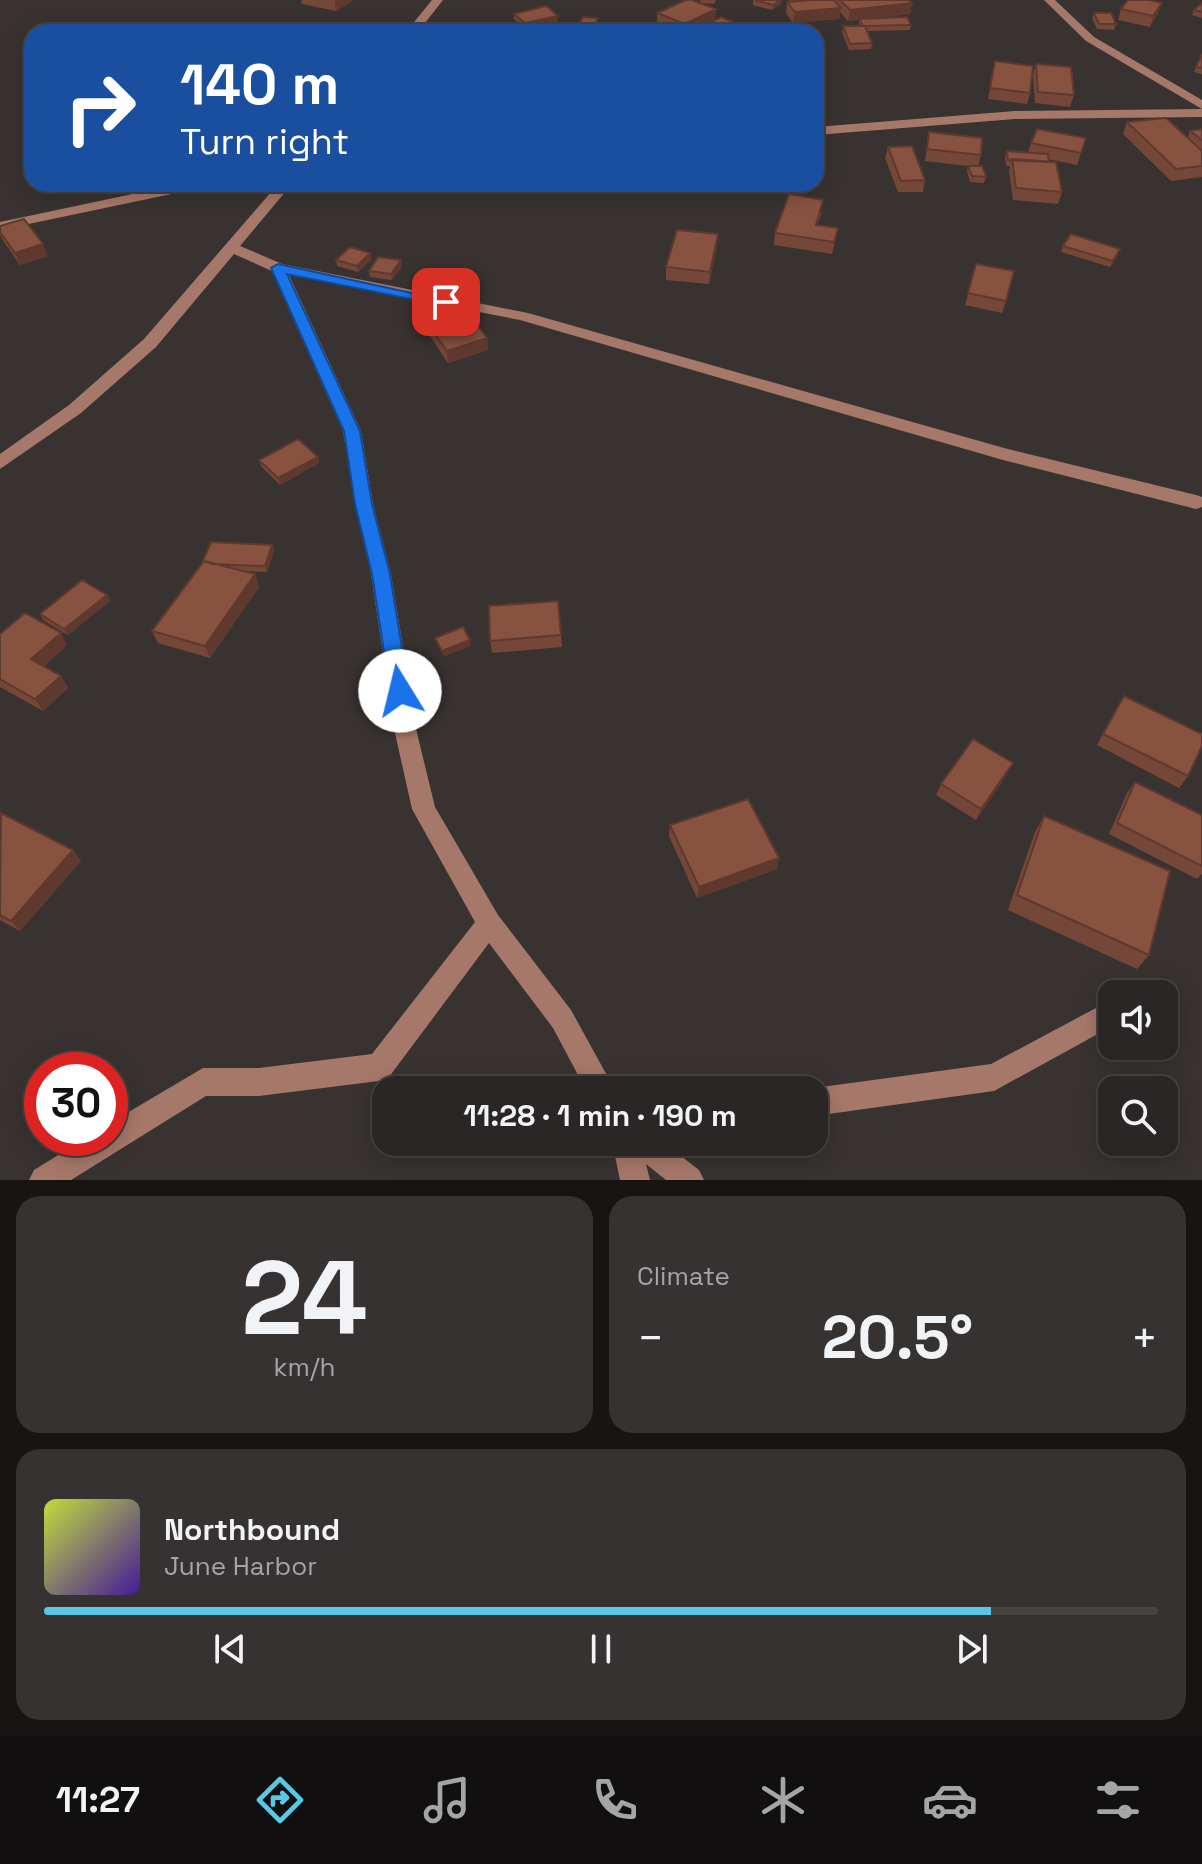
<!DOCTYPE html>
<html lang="en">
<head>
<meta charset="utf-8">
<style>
  :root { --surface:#2a2625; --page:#363232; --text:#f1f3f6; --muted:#a5a5a7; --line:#464342; --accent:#59c8e5 }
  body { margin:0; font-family:"Space Grotesk",sans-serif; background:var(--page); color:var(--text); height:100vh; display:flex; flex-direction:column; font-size:30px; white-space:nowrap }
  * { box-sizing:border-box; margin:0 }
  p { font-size:26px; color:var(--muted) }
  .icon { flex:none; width:44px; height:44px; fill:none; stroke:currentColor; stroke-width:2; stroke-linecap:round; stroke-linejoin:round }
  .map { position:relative; height:1180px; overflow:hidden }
  .side { display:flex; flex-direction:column; gap:16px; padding:16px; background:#171514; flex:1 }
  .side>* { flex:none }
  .hud { position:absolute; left:24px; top:24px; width:800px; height:168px; border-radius:24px; box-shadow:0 4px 20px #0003,0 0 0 2px var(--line); background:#1a4fa0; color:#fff; overflow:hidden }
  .fabs { position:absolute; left:1098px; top:980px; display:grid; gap:16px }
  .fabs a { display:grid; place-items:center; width:80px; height:80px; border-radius:16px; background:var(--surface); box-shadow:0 4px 20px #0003,0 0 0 2px var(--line); font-size:40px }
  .speed { position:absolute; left:24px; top:1052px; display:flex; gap:16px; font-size:40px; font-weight:700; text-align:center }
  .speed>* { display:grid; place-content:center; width:104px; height:104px; border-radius:50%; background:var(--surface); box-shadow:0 4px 20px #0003,0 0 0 2px var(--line); line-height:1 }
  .speed .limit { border:12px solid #d22; background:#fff; color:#111 }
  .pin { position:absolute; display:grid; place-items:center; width:68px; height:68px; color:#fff; margin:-34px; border-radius:16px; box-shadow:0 4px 12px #0006 }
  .me { position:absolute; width:88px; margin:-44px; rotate:351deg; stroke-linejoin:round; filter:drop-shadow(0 0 6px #0008) }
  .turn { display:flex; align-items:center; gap:28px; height:168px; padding:0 24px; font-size:36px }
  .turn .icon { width:104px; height:104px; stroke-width:2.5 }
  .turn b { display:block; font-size:56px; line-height:68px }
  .big { font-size:60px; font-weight:800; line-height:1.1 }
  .side .card { flex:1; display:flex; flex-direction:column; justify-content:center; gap:12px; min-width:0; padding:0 28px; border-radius:24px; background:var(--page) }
  .side .dial { align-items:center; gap:0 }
  .dial b { font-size:104px; line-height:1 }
  .song { display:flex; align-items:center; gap:24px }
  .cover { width:96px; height:96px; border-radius:12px; background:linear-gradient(135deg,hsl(70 70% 55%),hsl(260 70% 35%)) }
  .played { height:8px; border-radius:4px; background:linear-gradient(90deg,var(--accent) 85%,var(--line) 85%) }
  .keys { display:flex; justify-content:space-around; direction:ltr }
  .heat { display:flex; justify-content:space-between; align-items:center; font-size:44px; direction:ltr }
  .side .tiles { flex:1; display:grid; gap:16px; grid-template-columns:1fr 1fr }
  .card:last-child { grid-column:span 2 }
  .trip { position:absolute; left:372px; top:1076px; width:456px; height:80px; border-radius:24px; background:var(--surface); box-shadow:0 4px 20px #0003,0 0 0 2px var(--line); font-weight:800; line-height:80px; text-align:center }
  .dock { display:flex; height:128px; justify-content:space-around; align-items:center; background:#110f0f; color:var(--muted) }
  .dock .icon { width:56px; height:56px }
  .dock .active { color:var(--accent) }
  .dock b { font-size:36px; color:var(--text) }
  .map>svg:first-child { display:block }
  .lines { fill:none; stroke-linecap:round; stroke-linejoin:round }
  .minor { fill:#a6786a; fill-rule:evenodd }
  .wall { fill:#754738 }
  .shaded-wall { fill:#5f392e }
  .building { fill:#885241; stroke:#5f392e; stroke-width:2 }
  .route { fill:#1a73e8; stroke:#114b97; stroke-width:2 }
</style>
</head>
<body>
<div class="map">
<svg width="1202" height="1180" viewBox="0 0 1202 1180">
  <rect width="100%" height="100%" fill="#383331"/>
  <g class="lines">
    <path class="minor" d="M432,0H443L418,32H406Z
      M1044,0H1055L1094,37L1202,100V109L1086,41Z
      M1202,109V117L1015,119L816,135V127L1015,111Z
      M180,184H207L200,188L0,230V222Z
      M278,184H292L240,246L282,264L528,313L1004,448L1196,495L1202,497V507L1196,509L1003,460L520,320L289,275L361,431L373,504L391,574L417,733L435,807L498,915L571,1010L615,1090H586L553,1028L489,943L389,1077L379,1081L259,1096H206L71,1180H29L34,1170L86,1138H110V1123L203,1068H259L372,1054L475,922L412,809L395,733L371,574L355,504L343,431L272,271L234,254L156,347L81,413L0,469V454L69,405L144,339Z
      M1096,1008L1105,1012L1109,1021L1105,1030L994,1091L814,1116V1090H809L814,1088L991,1064Z
      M612,1142H663L699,1170L704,1180H666L646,1164L650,1180H620Z"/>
  </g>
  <path class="wall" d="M301,0H352V1L336,11L302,4Z
    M700,0H716L714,4L700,3Z
    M753,0H782L781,4L772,10L753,5Z
    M789,0H908L912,3L910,14L873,18L911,25L910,30L867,31L872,43L871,49L849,50L842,32L843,26H859V20L848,21L840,12L839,19L793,23L786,13L787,2H790Z
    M1202,3V18L1192,15L1194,10Z
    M716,9L715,20L733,22V25L703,30L704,25L690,32H678L657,23V13Z
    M1121,9L1158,13L1150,27L1118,20Z
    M1094,13L1116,24L1114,30L1097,29L1092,18Z
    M514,14L558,21L525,29L514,19Z
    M1202,54V74L1194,72L1196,67Z
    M995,61L1030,93L1027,104L988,99Z
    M1036,64L1074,95L1070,107L1035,103L1033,75Z
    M1127,122L1188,138L1190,131L1202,129V177L1171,181L1123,134Z
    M929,132L981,155L978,166L986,177L984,183L970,182L967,171L968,166L925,161Z
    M1086,138L1077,165L1048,159L1062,192L1058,204L1013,200L1009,171L1010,166H1006L1005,157L1007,151L1028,153L1031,143Z
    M888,147L925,180L923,192H898L885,158Z
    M822,212L817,225L838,228L832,254L774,245L775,233Z
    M0,226L48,256L20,265L2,239L0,235Z
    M717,246L709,284L666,280V267Z
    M1063,246L1118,255L1110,267L1061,252Z
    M372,259L358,272L337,266L336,260Z
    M401,260L402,266L392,280L370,277L369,271Z
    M976,264L1006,301L1002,313L965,305Z
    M426,321L487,338L488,350L448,363L428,333Z
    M318,457L319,463L280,485L261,466L259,460Z
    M272,545L274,551L267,572L242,571L255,574L259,587L210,658L158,643L152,631L202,564Z
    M107,595L110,601L68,635L43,620L40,614Z
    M0,634L67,645L44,666L61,676L68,688L43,711L0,687Z
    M561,635L562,647L492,653L490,641Z
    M1117,708L1188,776L1179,788L1097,745Z
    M1007,774L976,820L936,795L941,784Z
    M1135,782L1202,815V874L1197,879L1109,834L1127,793Z
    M0,814L73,850L81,861L20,931L0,920Z
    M1044,816L1149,955L1137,969L1008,910L1035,832Z
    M670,825L779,858L777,869L697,898L669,836Z"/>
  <path class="shaded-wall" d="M335,0H352V1L336,11Z
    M780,0H782L781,4L772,10L773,5Z
    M912,3L910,14L848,21L850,10Z
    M1162,3L1158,13L1150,27L1153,16Z
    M841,8L839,19L793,23L795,12Z
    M716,9L715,20L690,32H684L685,24Z
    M558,16V21L525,29V23Z
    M598,18V24L594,32H591Z
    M718,234L717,246L709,284L710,272Z
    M43,244L48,256L20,265L15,253Z
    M370,253L372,259L358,272L357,266Z
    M401,260L402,266L392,280L391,274Z
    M487,338L488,350L448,363L447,351Z
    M318,457L319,463L280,485L278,478Z
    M272,545L274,551L267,572L265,566Z
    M255,574L259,587L210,658L205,646Z
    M107,595L110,601L68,635L64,629Z
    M61,633L67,645L38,671L31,659Z
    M470,640L471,646L443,657L442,651Z
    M61,676L68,688L43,711L35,699Z
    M1013,763L1007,774L976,820L981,809Z
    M73,850L81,861L20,931L11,921Z
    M779,858L777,869L697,898L699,887Z"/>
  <path class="building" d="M686,0H692L716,9L685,24L657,13Z
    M755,0H780L773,5Z
    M812,0H834L841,8L795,12L787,2Z
    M840,0H908L912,3L850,10Z
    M1128,0H1149L1162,3L1153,16L1121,9Z
    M1202,3V12L1194,10Z
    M546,6L558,16L525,23L514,14Z
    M1094,13H1111L1116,24H1099Z
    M583,17L598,18L591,32H575Z
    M721,17L733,22L724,26L719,23L709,27L704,25Z
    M907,17L911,25L863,26L859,19Z
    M719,23L728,27L736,24L753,32H697Z
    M98,26L109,30L104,32H84Z
    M843,26H865L872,43L850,44Z
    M1202,54V68L1196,67Z
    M816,58L820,59L819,87H816Z
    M995,61L1033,66L1030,93L990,88Z
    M1036,64L1071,67L1074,95L1038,92Z
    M1166,118L1202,151V166L1176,169L1127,122Z
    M1037,129L1086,138L1081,153L1031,143Z
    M1202,129V140L1190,131Z
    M929,132L982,138L981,155L927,149Z
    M912,146L925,180L901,181L888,147Z
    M1007,151L1048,154L1049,162L1008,160Z
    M1012,159L1056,162L1062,192L1016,188Z
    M968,166H982L986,177L972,176Z
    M789,194L823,200L816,225L838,228L834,242L775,233Z
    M24,219L43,244L15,253L0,232V226Z
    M677,230L718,234L710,272L666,267Z
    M1071,234L1120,249L1113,261L1063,246Z
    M350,247L370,253L357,266L336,260Z
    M378,257L401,260L391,274L369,271Z
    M976,264L1014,271L1006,301L968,293Z
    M465,309L487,338L447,351L426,321Z
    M298,439L318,457L278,478L259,460Z
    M211,542L272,545L265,566L213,564L204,561L202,563Z
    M204,561L255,574L205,646L152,631Z
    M82,580L107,595L64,629L40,614Z
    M558,601L561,635L490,641L489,606Z
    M25,613L61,633L31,659L61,676L35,699L0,679V634Z
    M463,627L470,640L442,651L435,638Z
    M1124,696L1202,734V746L1188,776L1103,734Z
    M973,739L1013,763L981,809L941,784Z
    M1135,782L1202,815V866L1117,823Z
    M748,799L779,858L699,887L670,825Z
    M1,813L73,850L11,921L0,915Z
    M1044,816L1170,871L1149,955L1017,895Z"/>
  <path class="route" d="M278,264L453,302L446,306L287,274L360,431L372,504L390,574L409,691L400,699L390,691L372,574L355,504L344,431L271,268Z"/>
</svg>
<div class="fabs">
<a><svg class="icon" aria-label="sound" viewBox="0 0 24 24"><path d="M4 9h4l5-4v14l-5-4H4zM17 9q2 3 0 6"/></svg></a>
<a><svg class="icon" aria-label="search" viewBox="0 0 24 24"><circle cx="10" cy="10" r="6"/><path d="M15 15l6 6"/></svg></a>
</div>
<div class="speed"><div class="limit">30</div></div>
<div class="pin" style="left:446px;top:302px;background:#d93025"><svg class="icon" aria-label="arrive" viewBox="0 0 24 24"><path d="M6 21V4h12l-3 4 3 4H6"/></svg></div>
<svg class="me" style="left:400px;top:691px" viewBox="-20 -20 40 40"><circle r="19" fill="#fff"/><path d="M0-13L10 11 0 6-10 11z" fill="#1a73e8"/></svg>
<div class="trip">11:28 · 1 min · 190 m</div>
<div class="hud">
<div class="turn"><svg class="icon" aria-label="right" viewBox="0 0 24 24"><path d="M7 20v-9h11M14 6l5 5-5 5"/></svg><div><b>140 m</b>Turn right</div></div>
</div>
</div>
<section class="side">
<div class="tiles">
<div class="card dial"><b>24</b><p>km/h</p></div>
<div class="card"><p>Climate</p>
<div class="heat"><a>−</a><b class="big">20.5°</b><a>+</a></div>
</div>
<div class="card">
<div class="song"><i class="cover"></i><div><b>Northbound</b><p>June Harbor</p></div></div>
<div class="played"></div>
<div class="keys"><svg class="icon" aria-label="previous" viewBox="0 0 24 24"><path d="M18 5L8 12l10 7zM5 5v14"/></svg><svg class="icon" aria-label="pause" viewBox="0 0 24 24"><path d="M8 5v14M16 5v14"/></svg><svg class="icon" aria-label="next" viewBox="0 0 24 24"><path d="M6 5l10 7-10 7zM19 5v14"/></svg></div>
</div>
</div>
</section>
<nav class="dock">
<b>11:27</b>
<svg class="icon active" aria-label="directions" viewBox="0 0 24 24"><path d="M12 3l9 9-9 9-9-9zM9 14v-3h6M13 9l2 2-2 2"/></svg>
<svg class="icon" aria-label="music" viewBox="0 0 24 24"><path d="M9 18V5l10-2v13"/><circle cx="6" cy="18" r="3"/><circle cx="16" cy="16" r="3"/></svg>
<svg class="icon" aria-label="phone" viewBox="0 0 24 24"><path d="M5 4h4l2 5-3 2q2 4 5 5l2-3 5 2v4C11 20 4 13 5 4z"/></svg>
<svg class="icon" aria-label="climate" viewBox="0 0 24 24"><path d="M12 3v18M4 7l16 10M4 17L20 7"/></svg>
<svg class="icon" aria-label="car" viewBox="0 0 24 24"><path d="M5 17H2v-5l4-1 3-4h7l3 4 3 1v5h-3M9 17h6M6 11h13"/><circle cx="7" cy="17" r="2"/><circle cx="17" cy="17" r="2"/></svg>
<svg class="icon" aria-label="filters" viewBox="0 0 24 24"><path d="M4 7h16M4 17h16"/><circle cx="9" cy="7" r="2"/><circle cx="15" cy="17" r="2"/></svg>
</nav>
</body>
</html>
